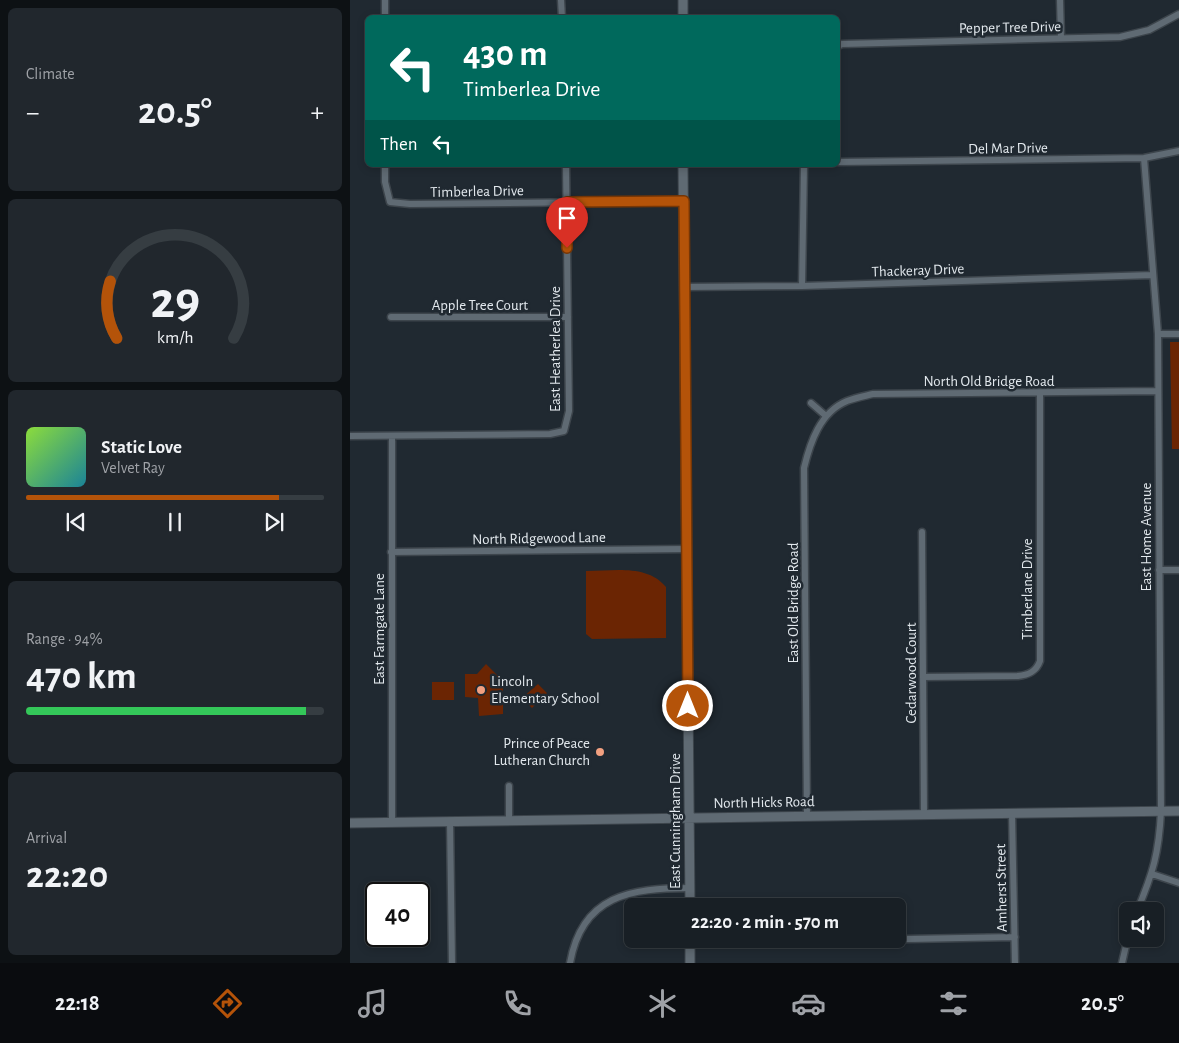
<!DOCTYPE html>
<html lang="en">
<head>
<meta charset="utf-8">
<style>
  :root { --surface:#181f25; --page:#21272d; --text:#f1f3f6; --muted:#9fa2a7; --line:#363d42; --accent:#b45309 }
  body { margin:0; font-family:"Alegreya Sans",sans-serif; background:var(--page); color:var(--text); height:100vh; display:flex; flex-direction:column; font-size:19px; white-space:nowrap }
  * { box-sizing:border-box; margin:0 }
  p { font-size:16px; color:var(--muted) }
  .icon { flex:none; width:28px; height:28px; fill:none; stroke:currentColor; stroke-width:2; stroke-linecap:round; stroke-linejoin:round }
  .map { position:relative; flex:1; overflow:hidden }
  .details { display:flex; flex-direction:column; gap:8px; padding:8px; background:#0d1114; width:350px }
  .details>* { flex:none }
  .top-card { position:absolute; left:15px; top:15px; width:475px; height:152px; border-radius:8px; box-shadow:0 2px 8px #0003,0 0 0 1px var(--line); background:#00695c; color:#fff; overflow:hidden }
  .tools { position:absolute; left:769px; top:902px; display:grid; gap:10px }
  .tools a { display:grid; place-items:center; width:45px; height:45px; border-radius:8px; background:var(--surface); box-shadow:0 2px 8px #0003,0 0 0 1px var(--line); font-size:25px }
  .speed { position:absolute; left:15px; top:882px; display:flex; gap:10px; font-size:25px; font-weight:700; text-align:center }
  .speed>* { display:grid; place-content:center; width:65px; height:65px; border-radius:50%; background:var(--surface); box-shadow:0 2px 8px #0003,0 0 0 1px var(--line); line-height:1 }
  .speed .limit { border:2px solid #111; border-radius:8px; background:#fff; color:#111 }
  .pin { position:absolute; display:grid; place-items:center; width:42px; height:42px; color:#fff; margin:-51px -21px; border-radius:50% 50% 50% 0; rotate:-45deg; box-shadow:0 0 5px #0007 }
  .pin .icon { rotate:45deg }
  .me { position:absolute; width:55px; margin:-28px; rotate:0deg; stroke-linejoin:round; filter:drop-shadow(0 0 4px #0008) }
  .turn { display:flex; align-items:center; gap:18px; height:105px; padding:0 15px; font-size:22px }
  .turn .icon { width:65px; height:65px; stroke-width:2.5 }
  .turn b { display:block; font-size:35px; line-height:42px }
  .then { display:flex; align-items:center; height:48px; padding:0 15px; background:#0003; gap:10px; font-size:19px }
  .big { font-size:38px; font-weight:700; line-height:1.1 }
  .details .card { flex:1; display:flex; flex-direction:column; justify-content:center; gap:8px; min-width:0; padding:0 18px; border-radius:8px; background:var(--page) }
  .details .dial { align-items:center; gap:0 }
  .dial svg { height:130px; overflow:visible; fill:none; stroke:var(--line); stroke-width:7; stroke-linecap:round; text-anchor:middle }
  .dial text { fill:var(--text); stroke:none }
  .song { display:flex; align-items:center; gap:15px }
  .cover { width:60px; height:60px; border-radius:8px; background:linear-gradient(135deg,hsl(90 70% 55%),hsl(190 70% 35%)) }
  .played { height:5px; border-radius:2px; background:linear-gradient(90deg,var(--accent) 85%,var(--line) 85%) }
  .keys { display:flex; justify-content:space-around; direction:ltr }
  .heat { display:flex; justify-content:space-between; align-items:center; font-size:28px; direction:ltr }
  .charge { height:8px; border-radius:4px; background:linear-gradient(90deg,#34c759 94%,var(--line) 0) }
  .trip { position:absolute; left:274px; top:898px; width:282px; height:50px; border-radius:8px; background:var(--surface); box-shadow:0 2px 8px #0003,0 0 0 1px var(--line); font-weight:700; line-height:50px; text-align:center }
  .tabs { display:flex; height:80px; justify-content:space-around; align-items:center; background:#0a0c0f; color:var(--muted) }
  .tabs .icon { width:35px; height:35px }
  .tabs .active { color:var(--accent) }
  .tabs b { font-size:22px; color:var(--text) }
  main { display:flex; flex:1; min-height:0 }
  .map>svg:first-child { display:block }
  .green { fill:#6b2503 }
  .lines { fill:none; stroke-linecap:round; stroke-linejoin:round }
  .street-casing { stroke:#3d454c; stroke-width:9 }
  .secondary-casing { stroke:#3d454c; stroke-width:11 }
  .street { stroke:#5f6a73; stroke-width:6 }
  .secondary { stroke:#5f6a73; stroke-width:9 }
  .route-casing { stroke:#753606; stroke-width:12 }
  .route { stroke:#b45309; stroke-width:9 }
  .poi-dot { fill:#f2a080; stroke:#202931; stroke-width:2 }
  .labels { text-anchor:middle; stroke-width:5; stroke-linejoin:round; paint-order:stroke }
  .street-label { font-size:15px; fill:#e2e8ed; stroke:#202931 }
  .poi-label { font-size:15px; fill:#e2e8ed; stroke:#202931; text-anchor:start }
</style>
</head>
<body>
<main>
<section class="details">
<div class="card"><p>Climate</p>
<div class="heat"><a>−</a><b class="big">20.5°</b><a>+</a></div>
</div>
<div class="card dial"><svg viewBox="0 0 100 80">
<path d="M14 69A42 42 0 1 1 86 69"/>
<path d="M14 69A42 42 0 0 1 10 34" stroke="#b45309"/>
<text x="50" y="56" font-size="32" font-weight="700">29</text>
<text x="50" y="72" font-size="11">km/h</text>
</svg></div>
<div class="card">
<div class="song"><i class="cover"></i><div><b>Static Love</b><p>Velvet Ray</p></div></div>
<div class="played"></div>
<div class="keys"><svg class="icon" aria-label="previous" viewBox="0 0 24 24"><path d="M18 5L8 12l10 7zM5 5v14"/></svg><svg class="icon" aria-label="pause" viewBox="0 0 24 24"><path d="M8 5v14M16 5v14"/></svg><svg class="icon" aria-label="next" viewBox="0 0 24 24"><path d="M6 5l10 7-10 7zM19 5v14"/></svg></div>
</div>
<div class="card"><p>Range · 94%</p><b class="big">470 km</b><div class="charge"></div></div>
<div class="card"><p>Arrival</p><b class="big">22:20</b></div>
</section>
<div class="map">
<svg width="829" height="963" viewBox="0 0 829 963">
  <rect width="100%" height="100%" fill="#202931"/>
  <path class="green" d="M820,342H829V449H822Z
    M236,571C264,571 297,564 316,587V638L242,639L236,634Z
    M136,664L153,681V714L129,716L128,698L115,697V674H127Z
    M82,682H104V700H82Z
    M188,684L197,693L182,708L172,698Z"/>
  <g class="lines">
    <g class="street-casing">
      <path id="street" d="M211,0L212,18
        M710,0L711,38
        M35,18V0
        M488,46L492,44L770,37L799,30L829,14
        M488,162L794,158L829,151
        M35,165V182L40,202L60,204L333,201
        M452,286L454,165
        M334,287L452,286L803,275
        M41,317H218
        M808,334H829
        M461,403L476,416
        M0,436L200,434L214,431L219,411L216,165
        M42,436V822
        M572,532L574,814
        M41,552L336,549
        M809,570H829
        M573,677L668,676C678,675 686,672 690,661V394
        M159,786V820
        M662,813L665,963
        M457,815L454,468C460,443 470,412 497,401C505,398 515,396 523,394L808,391
        M100,821L102,963
        M802,874L829,883
        M787,911C803,873 809,853 811,811L808,334L794,158
        M340,943L665,937
        M220,963C232,895 281,888 340,888
        M772,963L778,937"/>
    </g>
    <g class="secondary-casing">
      <path id="secondary" d="M333,18V0
        M333,165L340,906
        M0,823L829,811
        M340,939V963"/>
    </g>
    <use href="#street" class="street"/>
    <use href="#secondary" class="secondary"/>
  </g>
  <g class="lines">
    <g class="route-casing">
      <path id="route" d="M217,248V202L334,201L338,706"/>
    </g>
    <use href="#route" class="route"/>
  </g>
  <g class="poi-dot">
    <circle cx="131" cy="690" r="5"/>
    <circle cx="250" cy="752" r="5"/>
  </g>
  <g class="labels">
    <g class="street-label">
      <text transform="translate(660 27) rotate(-1)" y="5">Pepper Tree Drive</text>
      <text transform="translate(658 148) rotate(-1)" y="5">Del Mar Drive</text>
      <text transform="translate(127 191) rotate(-1)" y="5">Timberlea Drive</text>
      <text transform="translate(568 270) rotate(-2)" y="5">Thackeray Drive</text>
      <text x="130" y="310">Apple Tree Court</text>
      <text transform="translate(205 349) rotate(-90)" y="5">East Heatherlea Drive</text>
      <text x="639" y="386">North Old Bridge Road</text>
      <text transform="translate(796 537) rotate(-90)" y="5">East Home Avenue</text>
      <text transform="translate(189 538) rotate(-1)" y="5">North Ridgewood Lane</text>
      <text transform="translate(677 589) rotate(-90)" y="5">Timberlane Drive</text>
      <text transform="translate(443 603) rotate(-90)" y="5">East Old Bridge Road</text>
      <text transform="translate(29 629) rotate(-90)" y="5">East Farmgate Lane</text>
      <text transform="translate(561 673) rotate(-90)" y="5">Cedarwood Court</text>
      <text transform="translate(414 802) rotate(-1)" y="5">North Hicks Road</text>
      <text transform="translate(325 821) rotate(-90)" y="5">East Cunningham Drive</text>
      <text transform="translate(651 888) rotate(-91)" y="5">Amherst Street</text>
    </g>
    <g class="poi-label">
      <text x="141" y="686">Lincoln<tspan x="141" dy="17">Elementary School</tspan></text>
      <text x="240" y="748" text-anchor="end">Prince of Peace<tspan x="240" dy="17">Lutheran Church</tspan></text>
    </g>
  </g>
</svg>
<div class="tools">
<a><svg class="icon" aria-label="sound" viewBox="0 0 24 24"><path d="M4 9h4l5-4v14l-5-4H4zM17 9q2 3 0 6"/></svg></a>
</div>
<div class="speed"><div class="limit">40</div></div>
<div class="pin" style="left:217px;top:248px;background:#d93025"><svg class="icon" aria-label="arrive" viewBox="0 0 24 24"><path d="M6 21V4h12l-3 4 3 4H6"/></svg></div>
<svg class="me" style="left:338px;top:706px" viewBox="-20 -20 40 40"><circle r="17" fill="#b45309" stroke="#fff" stroke-width="3"/><path d="M0-11L8 9 0 5-8 9z" fill="#fff"/></svg>
<div class="trip">22:20 · 2 min · 570 m</div>
<div class="top-card">
<div class="turn"><svg class="icon" aria-label="left" viewBox="0 0 24 24"><path d="M17 20v-9H6M10 6l-5 5 5 5"/></svg><div><b>430 m</b>Timberlea Drive</div></div>
<div class="then">Then<svg class="icon" aria-label="left" viewBox="0 0 24 24"><path d="M17 20v-9H6M10 6l-5 5 5 5"/></svg></div>
</div>
</div>
</main>
<nav class="tabs">
<b>22:18</b>
<svg class="icon active" aria-label="directions" viewBox="0 0 24 24"><path d="M12 3l9 9-9 9-9-9zM9 14v-3h6M13 9l2 2-2 2"/></svg>
<svg class="icon" aria-label="music" viewBox="0 0 24 24"><path d="M9 18V5l10-2v13"/><circle cx="6" cy="18" r="3"/><circle cx="16" cy="16" r="3"/></svg>
<svg class="icon" aria-label="phone" viewBox="0 0 24 24"><path d="M5 4h4l2 5-3 2q2 4 5 5l2-3 5 2v4C11 20 4 13 5 4z"/></svg>
<svg class="icon" aria-label="climate" viewBox="0 0 24 24"><path d="M12 3v18M4 7l16 10M4 17L20 7"/></svg>
<svg class="icon" aria-label="car" viewBox="0 0 24 24"><path d="M5 17H2v-5l4-1 3-4h7l3 4 3 1v5h-3M9 17h6M6 11h13"/><circle cx="7" cy="17" r="2"/><circle cx="17" cy="17" r="2"/></svg>
<svg class="icon" aria-label="filters" viewBox="0 0 24 24"><path d="M4 7h16M4 17h16"/><circle cx="9" cy="7" r="2"/><circle cx="15" cy="17" r="2"/></svg>
<b>20.5°</b>
</nav>
</body>
</html>
